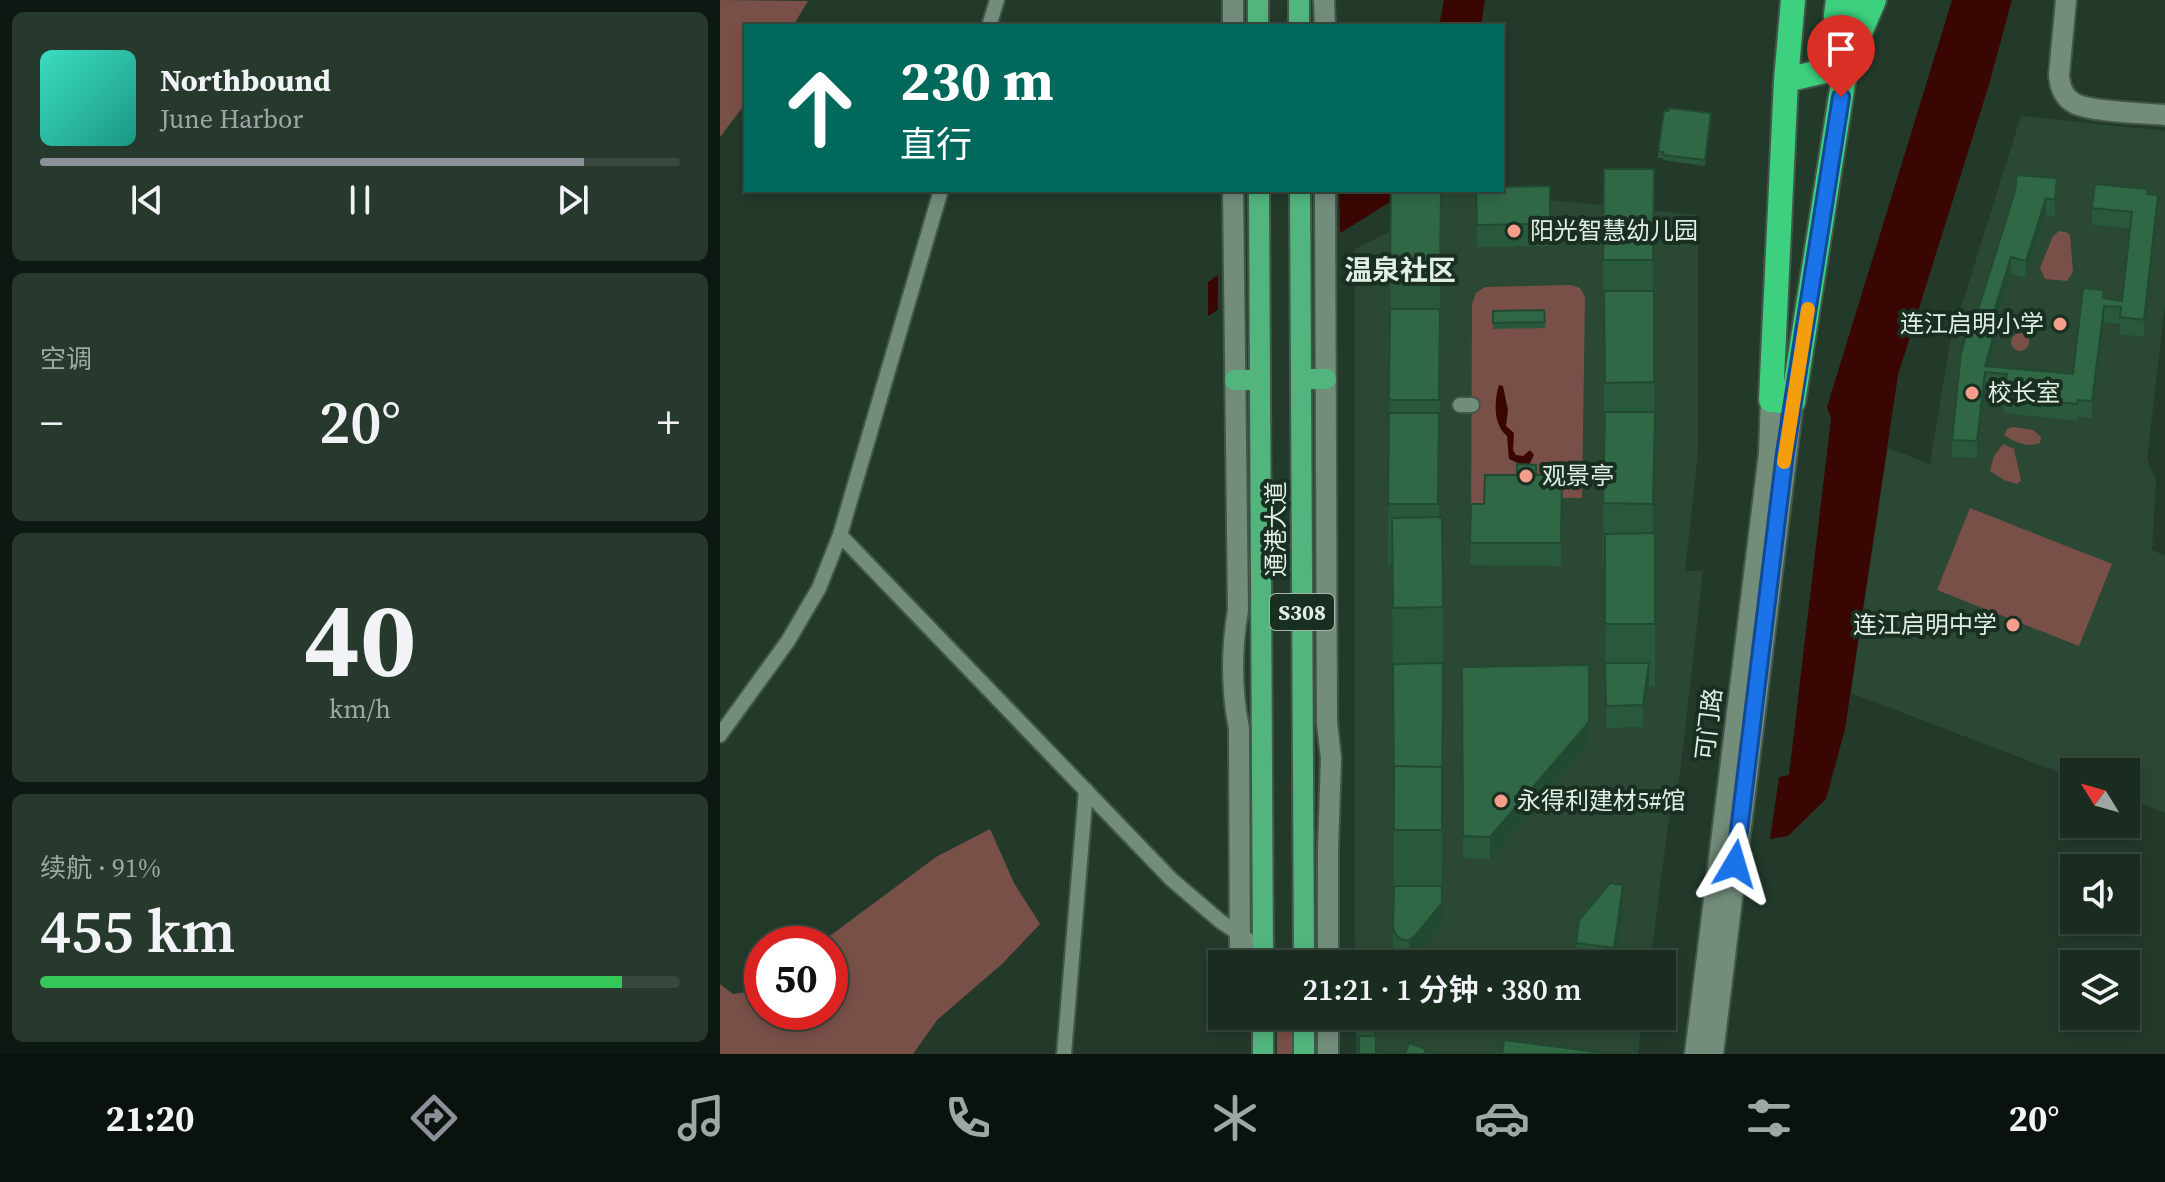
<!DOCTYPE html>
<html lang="zh">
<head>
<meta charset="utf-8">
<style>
  :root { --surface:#1a2c20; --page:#27382d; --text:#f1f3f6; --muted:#9fa7a5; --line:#38483e; --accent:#8c9099 }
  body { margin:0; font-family:"Source Serif 4","Noto Sans SC",serif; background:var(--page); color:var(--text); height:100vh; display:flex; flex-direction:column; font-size:30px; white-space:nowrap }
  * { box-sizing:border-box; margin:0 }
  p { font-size:26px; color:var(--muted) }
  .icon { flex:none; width:44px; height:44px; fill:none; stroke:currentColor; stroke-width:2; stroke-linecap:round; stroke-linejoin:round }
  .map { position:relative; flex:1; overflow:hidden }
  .details { display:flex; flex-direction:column; gap:12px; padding:12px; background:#0e1812; width:720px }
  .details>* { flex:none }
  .hud { position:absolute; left:24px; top:24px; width:760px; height:168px; border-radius:0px; box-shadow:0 4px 12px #0003,0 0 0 2px var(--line); background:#00695c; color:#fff; overflow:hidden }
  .needle { width:52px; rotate:307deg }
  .tools { position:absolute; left:1340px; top:758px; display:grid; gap:16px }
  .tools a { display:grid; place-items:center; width:80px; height:80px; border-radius:0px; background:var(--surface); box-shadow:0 4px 12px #0003,0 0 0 2px var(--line); font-size:40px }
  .speed { position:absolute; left:24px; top:926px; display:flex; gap:16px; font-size:40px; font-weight:700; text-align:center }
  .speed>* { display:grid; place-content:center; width:104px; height:104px; border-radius:50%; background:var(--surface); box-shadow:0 4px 12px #0003,0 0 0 2px var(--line); line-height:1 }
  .speed .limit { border:12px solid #d22; background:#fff; color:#111 }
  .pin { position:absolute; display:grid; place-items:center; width:68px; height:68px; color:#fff; margin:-82px -34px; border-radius:50% 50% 50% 0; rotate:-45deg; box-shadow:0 0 8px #0007 }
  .pin .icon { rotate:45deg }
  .me { position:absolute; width:88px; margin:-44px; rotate:7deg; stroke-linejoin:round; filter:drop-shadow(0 0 6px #0008) }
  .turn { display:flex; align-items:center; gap:28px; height:168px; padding:0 24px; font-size:36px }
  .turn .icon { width:104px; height:104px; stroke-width:2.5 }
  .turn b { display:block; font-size:56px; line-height:68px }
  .big { font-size:60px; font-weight:600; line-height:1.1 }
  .details .widget { flex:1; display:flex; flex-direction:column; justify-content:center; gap:12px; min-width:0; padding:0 28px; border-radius:12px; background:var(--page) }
  .details .dial { align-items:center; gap:0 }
  .dial b { font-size:104px; line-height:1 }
  .song { display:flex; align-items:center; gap:24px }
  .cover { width:96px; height:96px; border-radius:12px; background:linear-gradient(135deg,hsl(170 70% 55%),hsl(170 70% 35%)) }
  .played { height:8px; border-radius:4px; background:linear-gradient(90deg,var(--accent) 85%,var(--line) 85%) }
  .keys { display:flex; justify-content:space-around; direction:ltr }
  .heat { display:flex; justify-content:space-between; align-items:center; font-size:44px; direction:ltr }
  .charge { height:12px; border-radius:6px; background:linear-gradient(90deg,#34c759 91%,var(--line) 0) }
  .trip { position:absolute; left:488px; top:950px; width:468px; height:80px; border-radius:0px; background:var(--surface); box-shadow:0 4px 12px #0003,0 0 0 2px var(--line); font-weight:600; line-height:80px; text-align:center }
  .menu { display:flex; height:128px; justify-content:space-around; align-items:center; background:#0a120d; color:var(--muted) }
  .menu .icon { width:56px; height:56px }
  .menu .on { color:var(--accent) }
  .menu b { font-size:36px; color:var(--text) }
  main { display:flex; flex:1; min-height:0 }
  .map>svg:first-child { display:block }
  .built { fill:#2b4835 }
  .green { fill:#795048 }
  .water { fill:#3a0601 }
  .pier { fill:#233a2b }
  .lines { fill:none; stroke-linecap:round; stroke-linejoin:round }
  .street-casing { stroke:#425649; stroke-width:18 }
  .secondary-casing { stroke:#425649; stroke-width:24 }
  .primary-casing { stroke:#425649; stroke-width:24 }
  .highway-casing { stroke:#425649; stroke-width:28 }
  .street { stroke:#738d7b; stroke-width:14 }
  .secondary { stroke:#738d7b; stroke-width:20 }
  .primary { stroke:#52b57d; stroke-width:20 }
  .highway { stroke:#3cd07f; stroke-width:24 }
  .wall { fill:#29593c }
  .shaded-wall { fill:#224931 }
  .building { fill:#306846; stroke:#224931; stroke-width:2 }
  .route-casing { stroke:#114b97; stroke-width:20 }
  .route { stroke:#1a73e8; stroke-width:14 }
  .slow { stroke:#f59e0b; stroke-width:14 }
  .poi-dot { fill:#f49d8b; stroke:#192f21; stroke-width:3 }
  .labels { text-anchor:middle; stroke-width:8; stroke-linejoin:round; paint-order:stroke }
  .shield { fill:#192f21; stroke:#a5b5aa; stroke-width:2 }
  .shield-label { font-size:22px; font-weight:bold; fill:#e1eee4 }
  .poi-label { font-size:24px; fill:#e1eee4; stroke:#192f21; text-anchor:start }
  .street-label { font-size:24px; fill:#e1eee4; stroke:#192f21 }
  .quarter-label { font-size:28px; font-weight:bold; fill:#e1eee4; stroke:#192f21 }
</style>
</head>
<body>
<main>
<section class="details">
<div class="widget">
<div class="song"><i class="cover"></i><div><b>Northbound</b><p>June Harbor</p></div></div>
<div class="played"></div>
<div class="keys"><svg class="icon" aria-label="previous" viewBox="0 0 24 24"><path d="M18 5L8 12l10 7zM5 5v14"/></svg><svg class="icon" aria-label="pause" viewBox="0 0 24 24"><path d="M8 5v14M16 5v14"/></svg><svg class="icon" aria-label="next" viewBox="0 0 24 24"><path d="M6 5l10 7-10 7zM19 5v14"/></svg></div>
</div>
<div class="widget"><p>空调</p>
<div class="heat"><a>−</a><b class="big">20°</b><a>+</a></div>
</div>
<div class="widget dial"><b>40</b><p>km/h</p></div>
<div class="widget"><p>续航 · 91%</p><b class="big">455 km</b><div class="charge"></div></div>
</section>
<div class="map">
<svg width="1445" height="1054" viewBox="0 0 1445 1054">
  <rect width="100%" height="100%" fill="#233a2b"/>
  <path class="built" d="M1301,116L1445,131V304L1427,459L1436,480L1432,550L1445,556V813L1406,798V772H1354V778L1131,693L1168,448L1210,464L1230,343Z
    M728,190L978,215V453L965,571H983L960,774L948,825L930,964H635V249L696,218Z
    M636,1016H923L918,1054H636Z"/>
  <path class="green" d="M0,0L88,1L73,26H26V103L0,137Z
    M1339,231L1346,232L1350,235L1353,272L1347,281L1325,279L1320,268L1333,236Z
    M851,285L860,288L865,297L862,498L765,497L764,527L751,526L752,304L756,293L765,287Z
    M1291 342a9 9 0 1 1 18 0a9 9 0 1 1-18 0Z
    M1293,427L1313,430L1321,437L1320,443C1308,448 1294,442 1284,435L1287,429Z
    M1283,444L1294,449L1301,480L1297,484L1284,480L1270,471L1274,456Z
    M1250,508L1392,564L1359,646L1217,590Z
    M270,829L294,883L320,924L282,964L217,1020L193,1054H0V984L13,994L42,990V1012H110V944H99L216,857Z
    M557,1016H573V1054H557Z"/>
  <path class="water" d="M724,0H765L761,26H719Z
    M1232,0H1292L1268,88L1178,375L1125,729L1106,799L1068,836L1050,839L1059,777L1069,775L1111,418L1107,407Z
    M623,190H689L488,316V282Z
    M779,385L783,386L788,410L786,426L794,433L793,450L796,455L803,456L810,450L814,455L810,463L811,469L789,459L787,436C773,425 774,401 779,385Z"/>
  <path class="pier" d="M616,190H619L620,234L498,315V272Z"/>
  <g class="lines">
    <g class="street-casing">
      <path id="street" d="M269,26L277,0
        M740,405H752
        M120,535L451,879L500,921L564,964
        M0,735L68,641L99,588L120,535L221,190
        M344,1054L366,790"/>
    </g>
    <g class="secondary-casing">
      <path id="secondary" d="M513,0V26
        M604,0L605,26
        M1346,0L1339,75C1340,87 1343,97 1354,103C1369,112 1425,113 1445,115
        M513,190L518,610C511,651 511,688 519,729L520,964
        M605,190L607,723L611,758L608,849V964
        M608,1016V1054
        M975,1054L1049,453L1051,400
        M993,1054L1073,402"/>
    </g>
    <g class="primary-casing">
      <path id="primary" d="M538,0V26
        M579,0V26
        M539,190L543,964
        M580,190L584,964
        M581,379H606
        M515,380H540
        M543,1016V1054
        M584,1054V1016"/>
    </g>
    <g class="highway-casing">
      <path id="highway" d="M1073,0L1066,80L1051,400L1073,402L1136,0
        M1118,0L1116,15L1122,48
        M1139,35L1154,0
        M1066,80L1126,66"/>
    </g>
    <use href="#street" class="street"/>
    <use href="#secondary" class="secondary"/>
    <use href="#primary" class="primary"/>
    <use href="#highway" class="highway"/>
  </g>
  <path class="wall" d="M991,119L985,166L943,160V158H938V152Z
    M934,169L933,291H934V533H935V686H929L923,727L886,728L885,564H883L884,321H883V260Z
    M830,186V246L757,247L756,190Z
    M671,190H721L719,517L723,607L722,925L695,958L689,962H682L676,957L673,950L674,801L672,565H668Z
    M1295,191L1337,195L1335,217L1326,215L1306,278L1291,274L1273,329L1275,346L1270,366L1353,374L1384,298L1402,301L1410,228L1372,225V208L1427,194L1438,212L1424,337L1400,334V324L1384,322L1372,418L1358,416L1357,421L1284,413L1285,391L1265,389L1257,458L1232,457V440L1258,324V310Z
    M773,311L825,322V328L773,329Z
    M797,475H842L841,566L750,565L751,504H764Z
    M742,667L869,744L770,859L743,858Z
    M903,918L896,964H856V943Z
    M636,1016H654V1036L637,1037Z"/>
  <path class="shaded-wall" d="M934,169V230L933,321V260Z
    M1337,178V195L1335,217V200Z
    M721,190V248L720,340V279Z
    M1438,195V212L1424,337V320Z
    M1326,198V215L1306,278V261Z
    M1291,257V274L1273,332V315Z
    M1384,306V322L1372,418V401Z
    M1275,330V346L1268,373L1265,366Z
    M1265,372V389L1257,458V441Z
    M935,412V473L933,565V504Z
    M723,663L722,925L695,958L689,962V940L722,903Z
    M929,663V685L923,727V705Z
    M869,665V744L770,859V837Z
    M903,885V918L896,964H894V948Z"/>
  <path class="building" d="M949,108L991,113L985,160L943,155L944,152H938L944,111H949Z
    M884,169H934L933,260H883Z
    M1297,175L1337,178L1335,200L1326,198L1306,261L1291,257L1273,315L1258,310L1295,191Z
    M1375,184L1427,189V194L1438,195L1424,320L1400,317L1401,307L1384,306L1372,401L1358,400L1357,404L1284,396L1287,374L1265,372L1257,441L1232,440L1241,353L1250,322L1275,330L1265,366L1353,374L1363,288L1384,290L1383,298L1402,301L1412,212L1372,208Z
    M830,186V224L757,225L756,190H782V187Z
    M671,190H721L720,279L670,278Z
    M884,291H934V382L885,383Z
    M670,309H720L719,400H669Z
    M824,310L825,322L773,323V311Z
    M885,412H935L933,504L883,503Z
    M669,413H719L718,504H668Z
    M797,464L816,465V475H797Z
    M765,475H842L841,543H750L751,504H764Z
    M722,517L723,607L673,608L672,518Z
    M935,533V624H885V534Z
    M723,663L722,822V767L674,766V791L673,664Z
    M885,663H929L923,705L886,706Z
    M869,665V722L770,837L743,836L742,667Z
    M674,766L722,767V830H674Z
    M890,883L903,885L894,948L856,943L859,920Z
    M674,886H722V903L695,936L689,940H682L676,935L673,928Z
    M637,1016H654V1025L637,1026Z
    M639,1036H656V1054H639Z
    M784,1040L877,1052V1054H782Z
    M689,1043L706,1049L704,1054H685Z"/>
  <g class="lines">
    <g class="route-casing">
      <path id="route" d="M1015,864L1065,453L1121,97"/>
    </g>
    <use href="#route" class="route"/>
    <path class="slow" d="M1064,462L1088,309"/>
  </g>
  <g class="poi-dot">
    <circle cx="794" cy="231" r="8"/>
    <circle cx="1340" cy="324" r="8"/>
    <circle cx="1252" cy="393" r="8"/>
    <circle cx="806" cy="476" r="8"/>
    <circle cx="1293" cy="625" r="8"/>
    <circle cx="781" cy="801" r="8"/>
  </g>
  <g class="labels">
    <rect class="shield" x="550" y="594" width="64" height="36" rx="6"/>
    <g class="shield-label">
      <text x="582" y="620">S308</text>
    </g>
    <g class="poi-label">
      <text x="810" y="239">阳光智慧幼儿园</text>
      <text x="1324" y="332" text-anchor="end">连江启明小学</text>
      <text x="1268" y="401">校长室</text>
      <text x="822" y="484">观景亭</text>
      <text x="1277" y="633" text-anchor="end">连江启明中学</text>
      <text x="797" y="809">永得利建材5#馆</text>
    </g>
    <g class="street-label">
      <text transform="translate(556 529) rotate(-90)" y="8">通港大道</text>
      <text transform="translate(989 724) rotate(-83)" y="8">可门路</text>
    </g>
    <g class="quarter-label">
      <text x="680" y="280">温泉社区</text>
    </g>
  </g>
</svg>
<div class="tools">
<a><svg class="needle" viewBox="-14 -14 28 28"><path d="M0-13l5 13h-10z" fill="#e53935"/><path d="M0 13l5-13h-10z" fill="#9fa7a5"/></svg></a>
<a><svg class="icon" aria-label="sound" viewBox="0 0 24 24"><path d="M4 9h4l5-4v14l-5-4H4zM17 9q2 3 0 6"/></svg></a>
<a><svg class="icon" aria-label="layers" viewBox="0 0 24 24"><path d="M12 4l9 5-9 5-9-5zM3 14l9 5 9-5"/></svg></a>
</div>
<div class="speed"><div class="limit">50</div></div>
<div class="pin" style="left:1121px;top:97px;background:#d93025"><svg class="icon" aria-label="arrive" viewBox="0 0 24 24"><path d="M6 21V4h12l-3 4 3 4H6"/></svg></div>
<svg class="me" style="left:1015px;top:864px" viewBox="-20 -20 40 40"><path d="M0-17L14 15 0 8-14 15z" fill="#1a73e8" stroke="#fff" stroke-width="4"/></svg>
<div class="trip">21:21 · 1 分钟 · 380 m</div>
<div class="hud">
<div class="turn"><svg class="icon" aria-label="ahead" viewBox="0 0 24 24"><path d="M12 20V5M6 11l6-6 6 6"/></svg><div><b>230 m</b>直行</div></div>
</div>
</div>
</main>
<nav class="menu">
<b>21:20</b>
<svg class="icon on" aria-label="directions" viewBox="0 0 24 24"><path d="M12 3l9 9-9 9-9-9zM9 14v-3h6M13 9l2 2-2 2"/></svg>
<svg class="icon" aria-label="music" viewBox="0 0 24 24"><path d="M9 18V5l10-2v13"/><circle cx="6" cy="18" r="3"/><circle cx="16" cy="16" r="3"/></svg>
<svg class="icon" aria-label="phone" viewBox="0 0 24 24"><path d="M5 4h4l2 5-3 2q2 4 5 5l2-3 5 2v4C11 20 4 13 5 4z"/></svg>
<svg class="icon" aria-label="climate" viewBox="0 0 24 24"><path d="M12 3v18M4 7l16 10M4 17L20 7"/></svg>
<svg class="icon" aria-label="car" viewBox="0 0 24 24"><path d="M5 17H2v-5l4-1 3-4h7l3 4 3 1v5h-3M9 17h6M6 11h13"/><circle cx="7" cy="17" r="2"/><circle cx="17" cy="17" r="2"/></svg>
<svg class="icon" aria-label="filters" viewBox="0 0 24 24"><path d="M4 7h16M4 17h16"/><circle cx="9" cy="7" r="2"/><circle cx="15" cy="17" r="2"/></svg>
<b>20°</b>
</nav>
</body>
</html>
